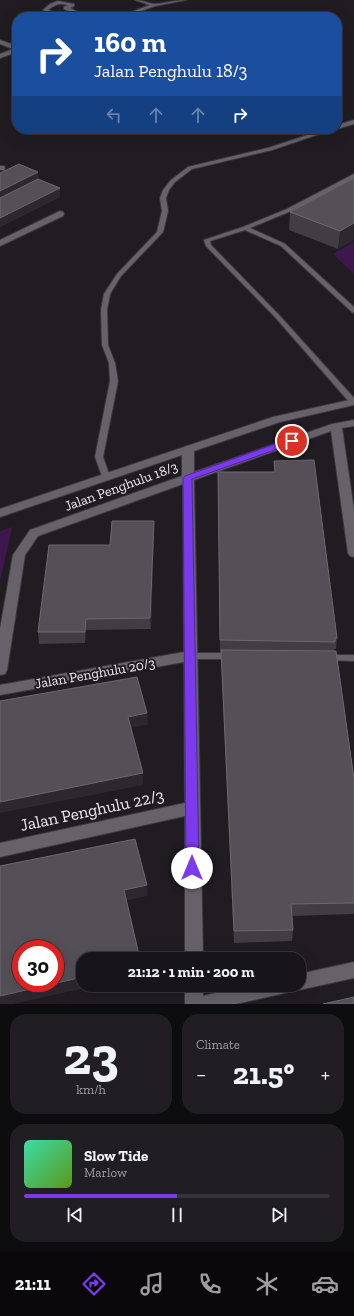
<!DOCTYPE html>
<html lang="en">
<head>
<meta charset="utf-8">
<style>
  :root { --surface:#18151a; --page:#211e23; --text:#f1f3f6; --muted:#9f9fa2; --line:#363439; --accent:#7c3aed }
  body { margin:0; font-family:"Zilla Slab",serif; background:var(--page); color:var(--text); height:100vh; display:flex; flex-direction:column; font-size:15px; white-space:nowrap }
  * { box-sizing:border-box; margin:0 }
  p { font-size:13px; color:var(--muted) }
  .icon { flex:none; width:22px; height:22px; fill:none; stroke:currentColor; stroke-width:2; stroke-linecap:round; stroke-linejoin:round }
  .map { position:relative; height:1004px; overflow:hidden }
  .details { display:flex; flex-direction:column; gap:10px; padding:10px; background:#0d0c0e; flex:1 }
  .details>* { flex:none }
  .hud { position:absolute; left:12px; top:12px; width:330px; height:122px; border-radius:16px; box-shadow:0 4px 16px #0002,0 0 0 1px var(--line); background:#1a4fa0; color:#fff; overflow:hidden }
  .speed { position:absolute; left:12px; top:940px; display:flex; gap:8px; font-size:20px; font-weight:700; text-align:center }
  .speed>* { display:grid; place-content:center; width:52px; height:52px; border-radius:50%; background:var(--surface); box-shadow:0 4px 16px #0002,0 0 0 1px var(--line); line-height:1 }
  .speed .limit { border:6px solid #d22; background:#fff; color:#111 }
  .pin { position:absolute; display:grid; place-items:center; width:34px; height:34px; color:#fff; margin:-17px; border:2px solid #fff; border-radius:50%; box-shadow:0 1px 4px #0007 }
  .me { position:absolute; width:44px; margin:-22px; rotate:0deg; stroke-linejoin:round; filter:drop-shadow(0 0 3px #0008) }
  .turn { display:flex; align-items:center; gap:14px; height:84px; padding:0 16px; font-size:18px }
  .turn .icon { width:52px; height:52px; stroke-width:2.5 }
  .turn b { display:block; font-size:28px; line-height:34px }
  .lanes { display:flex; align-items:center; height:38px; padding:0 16px; background:#0003; justify-content:center; gap:20px; direction:ltr }
  .lanes .off { opacity:.35 }
  .big { font-size:30px; font-weight:700; line-height:1.1 }
  .details .tile { flex:1; display:flex; flex-direction:column; justify-content:center; gap:6px; min-width:0; padding:0 14px; border-radius:16px; background:var(--page) }
  .details .dial { align-items:center; gap:0 }
  .dial b { font-size:52px; line-height:1 }
  .song { display:flex; align-items:center; gap:12px }
  .cover { width:48px; height:48px; border-radius:6px; background:linear-gradient(135deg,hsl(160 70% 55%),hsl(90 70% 35%)) }
  .played { height:4px; border-radius:2px; background:linear-gradient(90deg,var(--accent) 50%,var(--line) 50%) }
  .keys { display:flex; justify-content:space-around; direction:ltr }
  .heat { display:flex; justify-content:space-between; align-items:center; font-size:22px; direction:ltr }
  .details .tiles { flex:1; display:grid; gap:10px; grid-template-columns:1fr 1fr }
  .tile:last-child { grid-column:span 2 }
  .trip { position:absolute; left:76px; top:952px; width:230px; height:40px; border-radius:16px; background:var(--surface); box-shadow:0 4px 16px #0002,0 0 0 1px var(--line); font-weight:700; line-height:40px; text-align:center }
  .dock { display:flex; height:64px; justify-content:space-around; align-items:center; background:#0a080a; color:var(--muted) }
  .dock .icon { width:28px; height:28px }
  .dock .active { color:var(--accent) }
  .dock b { font-size:18px; color:var(--text) }
  .map>svg:first-child { display:block }
  .green { fill:#3e174e }
  .lines { fill:none; stroke-linecap:round; stroke-linejoin:round }
  .service-casing { stroke:#3c393e; stroke-width:2 }
  .minor-casing { stroke:#3c393e; stroke-width:2 }
  .service { fill:#67626a; fill-rule:evenodd }
  .minor { fill:#67626a; fill-rule:evenodd }
  .wall { fill:#423d45 }
  .shaded-wall { fill:#2d282f }
  .building { fill:#555057; stroke:#6d6870; fill-rule:evenodd }
  .route { fill:#7c3aed; stroke:#51269a }
  .labels { text-anchor:middle; stroke-width:4; stroke-linejoin:round; paint-order:stroke }
  .street-label { font-size:14px; fill:#efecf1; stroke:#201c22 }
  .near-street-label { font-size:17px; fill:#efecf1; stroke:#201c22 }
</style>
</head>
<body>
<div class="map">
<svg width="354" height="1004" viewBox="0 0 354 1004">
  <rect width="100%" height="100%" fill="#201c22"/>
  <path class="green" d="M354,242V274L333,254Z
    M12,527L0,582V531Z"/>
  <g class="lines">
    <g class="service-casing">
      <path id="service" d="M135,0C142,0 147,3 154,4C163,4 176,0 186,0L155,6L124,17H118L150,5Z
        M58,1L74,4V6L70,8L88,17H82L64,9V7L68,5C60,3 55,4 48,10L63,17H57L43,10L50,4Z
        M354,120V124L337,129V125Z
        M326,129H334L272,150L192,169L175,182L169,190L166,198L168,211L163,232L121,276L110,294L107,310L108,345L115,363L118,381L103,457L110,477L106,479H103L95,457L110,381L109,363L102,345L101,310L104,294L117,274L157,232L162,211L160,198L163,190L171,180L188,167L268,148Z
        M354,174V178L291,211L250,228L285,244L354,307V313L352,312L281,246L245,230L210,241L211,245L279,315L354,398V404H351L275,317L206,246L204,240L243,227L287,209Z
        M190,653H231L234,654L236,656L234,658L231,659H190L187,658L185,656L187,654Z
        M327,655H354V661L324,660L322,658L324,656Z"/>
    </g>
    <g class="minor-casing">
      <path id="minor" d="M0,40L17,46V52L0,58V54L13,49L0,44Z
        M0,166H4L5,168L4,170H0Z
        M60,211L63,212L64,214L63,216L0,246V240Z
        M354,399V405L280,422L194,451V472L332,424L354,420V426L342,428L354,510V557L350,556L348,553L331,431L194,480L203,959H185V816L0,857V843L185,803L184,662L0,695V685L184,652L183,484L38,536L25,555L7,670L5,674L0,675V629L13,555L30,530L182,476V455L0,517V509L273,417Z
        M354,962V978L299,990L293,987L291,991L285,993L236,1004H185V985H203V996L250,985H299V974Z"/>
    </g>
    <use href="#service" class="service"/>
    <use href="#minor" class="minor"/>
  </g>
  <path class="wall" d="M354,178L338,249L289,230L290,212Z
    M274,461L337,638L336,649H334V651L354,779V914L292,916L293,930L292,941L234,943L221,661V651H220L218,472H274Z
    M154,521L151,629L86,630L85,643L39,644L38,632L110,545Z"/>
  <path class="shaded-wall" d="M38,172L39,181L0,200V191Z
    M60,188V197L0,227V218Z
    M354,223V240L338,249L340,231Z
    M154,521V532L151,629L150,618Z
    M86,619V630L85,643V632Z
    M147,713L148,725L128,728V717Z
    M143,773V785L0,813V802Z
    M147,885V896L124,901V890Z
    M83,977V985H98L13,1004H0V996Z"/>
  <path class="building" d="M19,164L38,172L0,191V173Z
    M354,178V223L340,231L290,212Z
    M38,179L60,188L0,218V198Z
    M314,460L337,638H335V642L220,640L218,472H275L274,461Z
    M112,521H154L150,618L86,619L85,632H38L49,545H110Z
    M221,650L336,651L354,779V903L291,904L293,930L234,931Z
    M137,677L147,713L128,717L143,773L0,802V701Z
    M135,839L147,885L124,890L140,959H83V977L0,996V866ZM21,949H55V983H21Z
    M354,997V1004H323Z"/>
  <path class="route" d="M289,439H295L296,441L295,443L192,479L199,868L197,872L192,873L188,872L186,868L183,478L185,476Z"/>
  <g class="labels">
    <g class="street-label">
      <text transform="translate(121 486) rotate(-20)" y="5">Jalan Penghulu 18/3</text>
      <text transform="translate(95 673) rotate(-10)" y="5">Jalan Penghulu 20/3</text>
    </g>
    <g class="near-street-label">
      <text transform="translate(92 810) rotate(-12)" y="6">Jalan Penghulu 22/3</text>
    </g>
  </g>
</svg>
<div class="speed"><div class="limit">30</div></div>
<div class="pin" style="left:292px;top:441px;background:#d93025"><svg class="icon" aria-label="arrive" viewBox="0 0 24 24"><path d="M6 21V4h12l-3 4 3 4H6"/></svg></div>
<svg class="me" style="left:192px;top:868px" viewBox="-20 -20 40 40"><circle r="19" fill="#fff"/><path d="M0-13L10 11 0 6-10 11z" fill="#7c3aed"/></svg>
<div class="trip">21:12 · 1 min · 200 m</div>
<div class="hud">
<div class="turn"><svg class="icon" aria-label="right" viewBox="0 0 24 24"><path d="M7 20v-9h11M14 6l5 5-5 5"/></svg><div><b>160 m</b>Jalan Penghulu 18/3</div></div>
<div class="lanes"><svg class="icon off" aria-label="left" viewBox="0 0 24 24"><path d="M17 20v-9H6M10 6l-5 5 5 5"/></svg><svg class="icon off" aria-label="ahead" viewBox="0 0 24 24"><path d="M12 20V5M6 11l6-6 6 6"/></svg><svg class="icon off" aria-label="ahead" viewBox="0 0 24 24"><path d="M12 20V5M6 11l6-6 6 6"/></svg><svg class="icon" aria-label="right" viewBox="0 0 24 24"><path d="M7 20v-9h11M14 6l5 5-5 5"/></svg></div>
</div>
</div>
<section class="details">
<div class="tiles">
<div class="tile dial"><b>23</b><p>km/h</p></div>
<div class="tile"><p>Climate</p>
<div class="heat"><a>−</a><b class="big">21.5°</b><a>+</a></div>
</div>
<div class="tile">
<div class="song"><i class="cover"></i><div><b>Slow Tide</b><p>Marlow</p></div></div>
<div class="played"></div>
<div class="keys"><svg class="icon" aria-label="previous" viewBox="0 0 24 24"><path d="M18 5L8 12l10 7zM5 5v14"/></svg><svg class="icon" aria-label="pause" viewBox="0 0 24 24"><path d="M8 5v14M16 5v14"/></svg><svg class="icon" aria-label="next" viewBox="0 0 24 24"><path d="M6 5l10 7-10 7zM19 5v14"/></svg></div>
</div>
</div>
</section>
<nav class="dock">
<b>21:11</b>
<svg class="icon active" aria-label="directions" viewBox="0 0 24 24"><path d="M12 3l9 9-9 9-9-9zM9 14v-3h6M13 9l2 2-2 2"/></svg>
<svg class="icon" aria-label="music" viewBox="0 0 24 24"><path d="M9 18V5l10-2v13"/><circle cx="6" cy="18" r="3"/><circle cx="16" cy="16" r="3"/></svg>
<svg class="icon" aria-label="phone" viewBox="0 0 24 24"><path d="M5 4h4l2 5-3 2q2 4 5 5l2-3 5 2v4C11 20 4 13 5 4z"/></svg>
<svg class="icon" aria-label="climate" viewBox="0 0 24 24"><path d="M12 3v18M4 7l16 10M4 17L20 7"/></svg>
<svg class="icon" aria-label="car" viewBox="0 0 24 24"><path d="M5 17H2v-5l4-1 3-4h7l3 4 3 1v5h-3M9 17h6M6 11h13"/><circle cx="7" cy="17" r="2"/><circle cx="17" cy="17" r="2"/></svg>
</nav>
</body>
</html>
